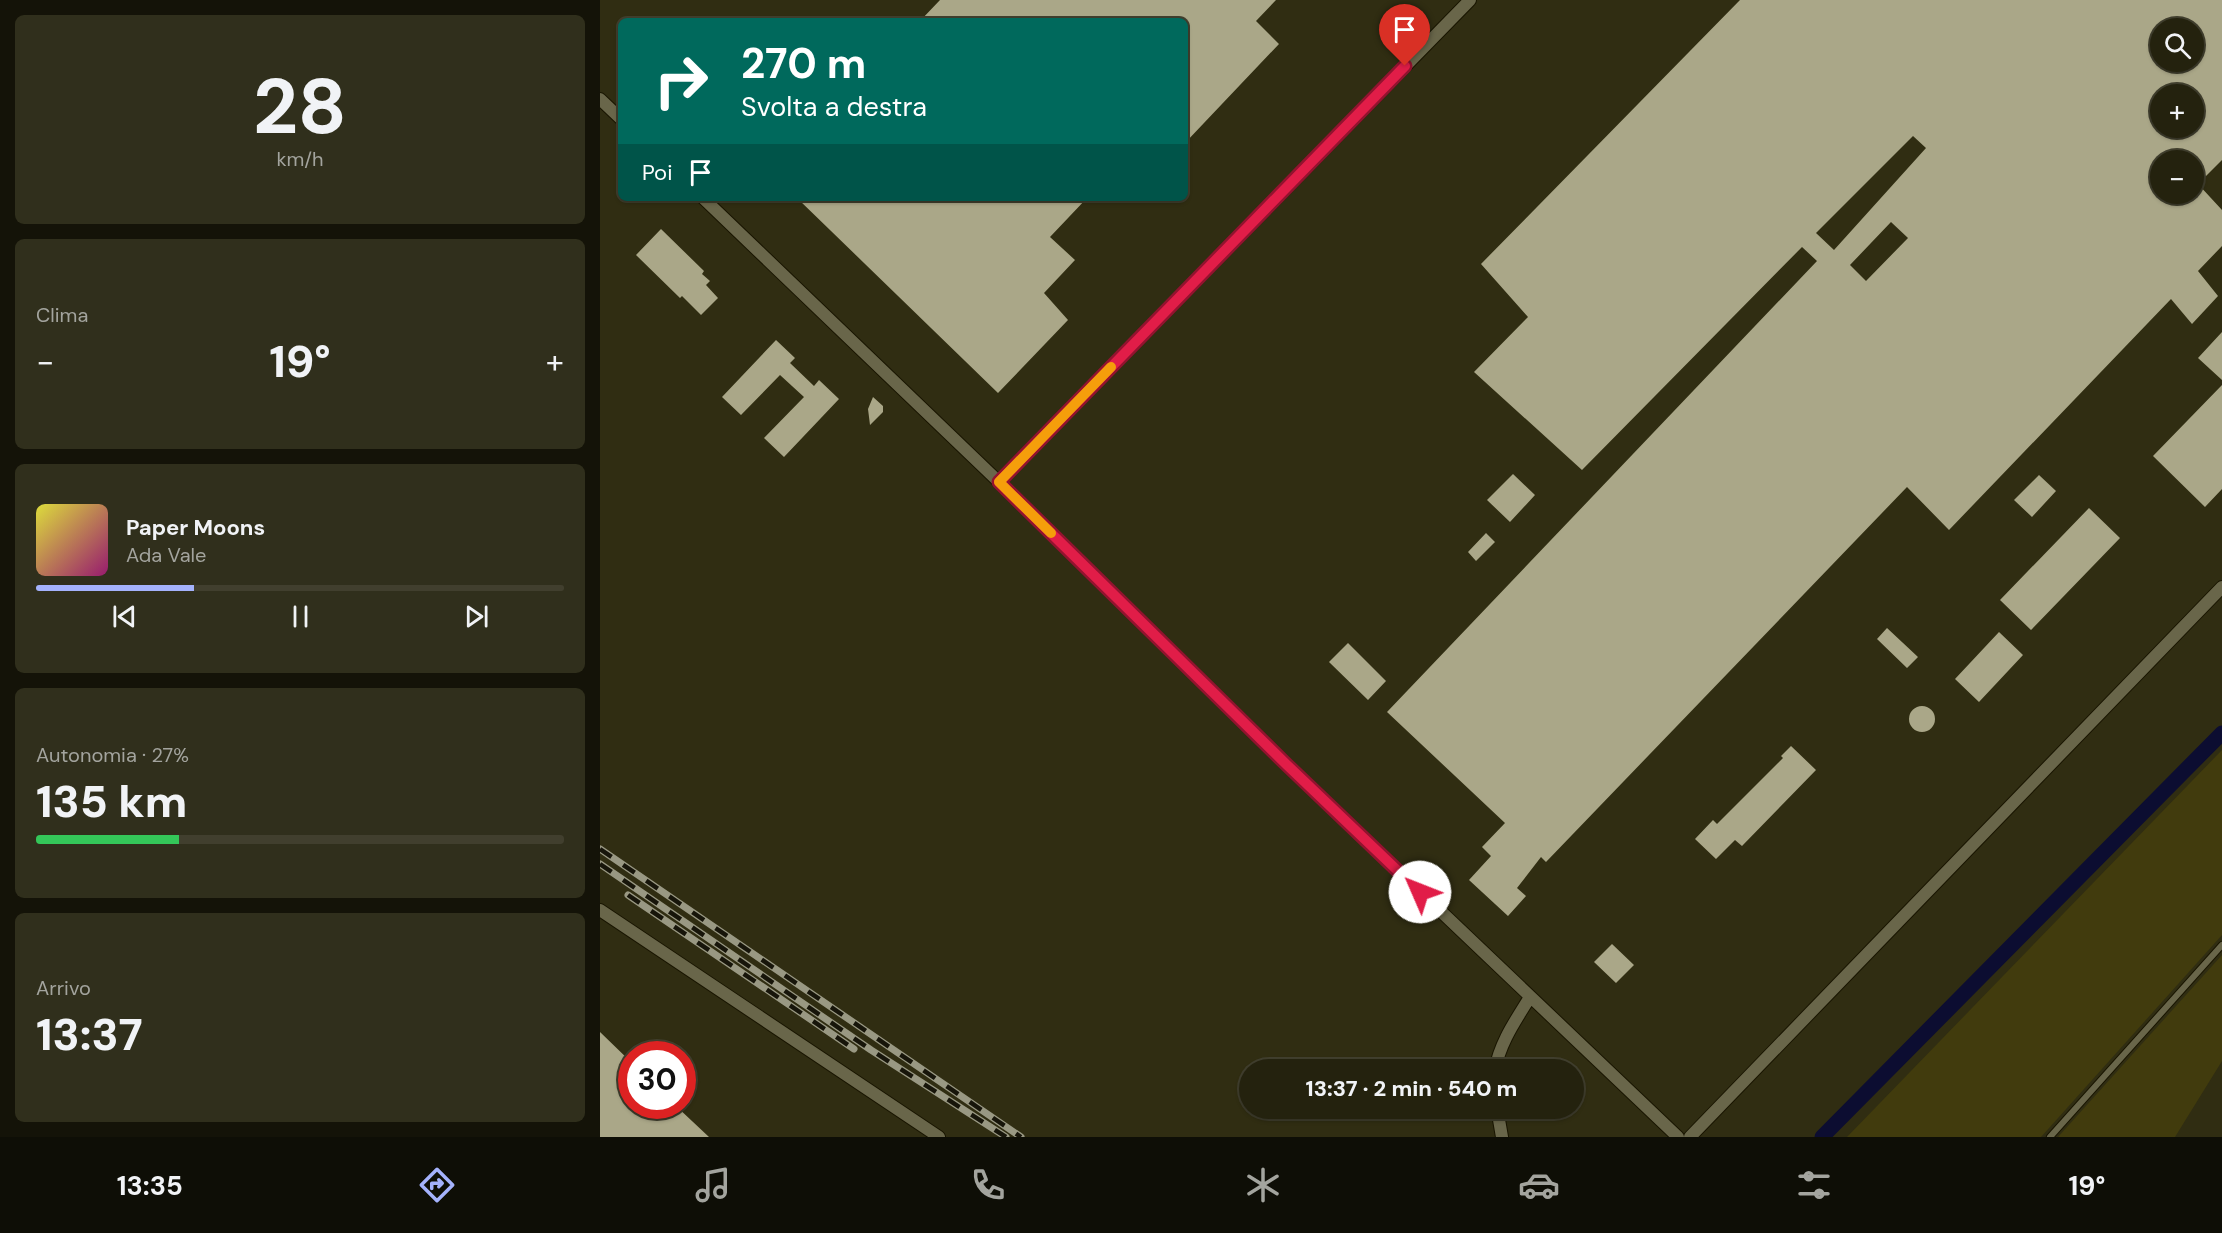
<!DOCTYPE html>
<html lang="it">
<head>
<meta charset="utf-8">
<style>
  :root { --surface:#24220e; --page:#302f1c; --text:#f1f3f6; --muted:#a3a49e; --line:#413f2e; --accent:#a4b2fc }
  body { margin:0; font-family:"DM Sans",sans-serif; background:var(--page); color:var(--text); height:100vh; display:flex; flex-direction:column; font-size:22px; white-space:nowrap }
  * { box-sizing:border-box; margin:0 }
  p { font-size:20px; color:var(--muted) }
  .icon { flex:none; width:33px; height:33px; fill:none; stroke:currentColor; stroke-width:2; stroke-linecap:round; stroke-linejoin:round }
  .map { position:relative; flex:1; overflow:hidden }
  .panel { display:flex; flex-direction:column; gap:15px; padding:15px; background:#141308; width:600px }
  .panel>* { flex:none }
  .hud { position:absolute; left:18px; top:18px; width:570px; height:183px; border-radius:9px; box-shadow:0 2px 4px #0004,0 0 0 2px var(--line); background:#00695c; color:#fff; overflow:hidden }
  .tools { position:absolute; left:1550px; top:18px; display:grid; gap:12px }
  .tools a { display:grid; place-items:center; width:54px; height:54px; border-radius:50%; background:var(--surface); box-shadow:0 2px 4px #0004,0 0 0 2px var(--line); font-size:30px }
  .speed { position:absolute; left:18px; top:1041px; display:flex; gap:12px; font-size:30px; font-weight:700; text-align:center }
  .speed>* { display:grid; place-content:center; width:78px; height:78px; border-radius:50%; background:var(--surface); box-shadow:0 2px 4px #0004,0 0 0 2px var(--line); line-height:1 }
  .speed .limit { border:9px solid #d22; background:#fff; color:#111 }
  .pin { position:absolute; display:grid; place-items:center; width:51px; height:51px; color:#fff; margin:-62px -26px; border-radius:50% 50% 50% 0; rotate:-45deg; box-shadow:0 0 6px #0007 }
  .pin .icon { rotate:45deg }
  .me { position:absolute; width:66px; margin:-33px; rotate:314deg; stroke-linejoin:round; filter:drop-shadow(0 0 4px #0008) }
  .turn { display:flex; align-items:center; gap:21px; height:126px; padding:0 24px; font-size:27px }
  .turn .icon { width:78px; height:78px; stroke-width:2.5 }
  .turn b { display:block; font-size:42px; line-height:51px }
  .then { display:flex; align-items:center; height:57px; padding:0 24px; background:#0003; gap:12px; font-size:22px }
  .big { font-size:45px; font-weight:800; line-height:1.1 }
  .panel .tile { flex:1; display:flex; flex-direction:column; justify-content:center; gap:9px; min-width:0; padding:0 21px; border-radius:9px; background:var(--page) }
  .panel .dial { align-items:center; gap:0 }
  .dial b { font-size:78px; line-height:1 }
  .song { display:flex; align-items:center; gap:18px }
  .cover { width:72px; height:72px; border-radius:9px; background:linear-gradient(135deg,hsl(60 70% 55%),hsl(320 70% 35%)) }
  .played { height:6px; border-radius:3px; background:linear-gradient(90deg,var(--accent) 30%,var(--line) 30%) }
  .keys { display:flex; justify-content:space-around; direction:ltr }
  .heat { display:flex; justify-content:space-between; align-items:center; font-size:33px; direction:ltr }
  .charge { height:9px; border-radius:4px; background:linear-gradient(90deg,#34c759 27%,var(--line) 0) }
  .trip { position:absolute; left:639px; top:1059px; width:345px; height:60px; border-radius:30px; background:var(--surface); box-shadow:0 2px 4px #0004,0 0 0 2px var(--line); font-weight:800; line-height:60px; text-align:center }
  .menu { display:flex; height:96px; justify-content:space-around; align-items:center; background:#0e0e06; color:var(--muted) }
  .menu .icon { width:42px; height:42px }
  .menu .current { color:var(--accent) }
  .menu b { font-size:27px; color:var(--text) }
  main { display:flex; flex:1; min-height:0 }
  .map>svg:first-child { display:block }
  .green { fill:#413b0d }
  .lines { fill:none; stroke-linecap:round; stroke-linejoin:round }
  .canal { stroke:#0c0d31; stroke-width:15 }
  .building { fill:#aaa788; fill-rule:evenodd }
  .service-casing { stroke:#191500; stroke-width:8 }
  .minor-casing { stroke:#191500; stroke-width:14 }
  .service { stroke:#69664a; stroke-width:6 }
  .minor { stroke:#69664a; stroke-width:12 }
  .rail-casing { stroke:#999883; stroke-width:7 }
  .rail { stroke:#17150a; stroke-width:4.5; stroke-dasharray:14; stroke-linecap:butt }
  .route-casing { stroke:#92132f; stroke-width:15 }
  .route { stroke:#e11d48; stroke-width:10 }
  .slow { stroke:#f59e0b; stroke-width:10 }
</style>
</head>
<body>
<main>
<section class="panel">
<div class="tile dial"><b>28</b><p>km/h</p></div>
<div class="tile"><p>Clima</p>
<div class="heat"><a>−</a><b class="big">19°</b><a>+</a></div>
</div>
<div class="tile">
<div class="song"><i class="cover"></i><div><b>Paper Moons</b><p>Ada Vale</p></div></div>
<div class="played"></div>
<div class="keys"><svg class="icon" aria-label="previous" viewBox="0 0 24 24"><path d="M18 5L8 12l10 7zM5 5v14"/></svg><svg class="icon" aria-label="pause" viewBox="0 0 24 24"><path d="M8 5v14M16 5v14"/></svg><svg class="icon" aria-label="next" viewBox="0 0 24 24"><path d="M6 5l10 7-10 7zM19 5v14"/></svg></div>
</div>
<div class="tile"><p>Autonomia · 27%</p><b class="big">135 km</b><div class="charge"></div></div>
<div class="tile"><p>Arrivo</p><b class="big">13:37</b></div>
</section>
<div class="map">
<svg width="1622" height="1137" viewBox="0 0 1622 1137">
  <rect width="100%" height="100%" fill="#302d12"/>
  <path class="green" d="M1622,750V935L1441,1137H1247Z
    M1622,955V1061L1575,1137H1458Z"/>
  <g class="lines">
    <path class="canal" d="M1222,1137L1622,733"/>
  </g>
  <path class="building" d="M340,0H676L656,21L679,44L585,143V21H320Z
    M1140,0H1622V160L1598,184L1622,210V246L1598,271L1618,296L1592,324L1571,299L1349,530L1307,487L946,862L941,857L917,888L926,896L908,916L869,880L891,856L882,847L905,823L787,712L1217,261L1202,247L982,470L874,372L928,317L881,264ZM1560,28H1593V62H1560ZM1560,94H1593V128H1560ZM1313,136L1326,148L1234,250L1216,233ZM1560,160H1593V194H1560ZM1291,222L1308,238L1266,281L1250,265Z
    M197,198H487L450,237L475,260L444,293L468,320L398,393Z
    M61,229L104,271L102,274L110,281L106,285L118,298L101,315L82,296L80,298L36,255Z
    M1622,332V380L1598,358Z
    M176,340L195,358L190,363L214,386L219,380L239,399L184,457L164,438L204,397L180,375L141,415L122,397Z
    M1622,385V489L1605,507L1553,456Z
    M273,397L283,406V412L270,425L268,409Z
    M913,474L935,495L910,522L887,500Z
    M1439,475L1456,491L1432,517L1414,500Z
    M1489,508L1520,538L1431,630L1400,600Z
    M886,533L895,542L876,561L868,552Z
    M1287,628L1318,657L1307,668L1277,639Z
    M1399,632L1423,655L1379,702L1355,679Z
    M748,643L786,681L768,700L729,662Z
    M1309 719a13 13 0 1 1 26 0a13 13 0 1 1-26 0Z
    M1191,746L1216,770L1142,846L1135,840L1116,859L1095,839L1113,820L1117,824L1183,758L1181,756Z
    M1012,944L1034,965L1016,983L994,962Z
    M0,1032L32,1063V1106H76L109,1137H0Z"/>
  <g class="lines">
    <g class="service-casing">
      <path id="service" d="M1450,1137L1622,945"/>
    </g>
    <g class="minor-casing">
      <path id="minor" d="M0,99L21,119
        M103,198L399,482L687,765L1078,1137
        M399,482L870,0
        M0,910L339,1137
        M895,1070C900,1042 916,1020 930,997
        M897,1108L902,1137
        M1090,1137L1622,587"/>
    </g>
    <use href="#service" class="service"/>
    <use href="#minor" class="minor"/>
    <g class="rail-casing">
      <path id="rail" d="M0,849L421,1137
        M0,864L271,1050L406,1137
        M28,895L254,1049"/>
    </g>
    <use href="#rail" class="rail"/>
  </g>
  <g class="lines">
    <g class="route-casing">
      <path id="route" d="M805,66L399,482L687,765L820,892"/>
    </g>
    <use href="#route" class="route"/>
    <path class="slow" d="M451,533L399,482L511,367"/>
  </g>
</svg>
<div class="tools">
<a><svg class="icon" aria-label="search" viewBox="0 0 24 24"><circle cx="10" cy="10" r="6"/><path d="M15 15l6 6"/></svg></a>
<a>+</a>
<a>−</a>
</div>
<div class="speed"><div class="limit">30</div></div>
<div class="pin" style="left:805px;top:66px;background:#d93025"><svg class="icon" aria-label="arrive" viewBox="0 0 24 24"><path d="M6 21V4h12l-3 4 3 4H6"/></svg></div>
<svg class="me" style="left:820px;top:892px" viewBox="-20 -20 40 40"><circle r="19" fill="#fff"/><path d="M0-13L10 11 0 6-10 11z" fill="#e11d48"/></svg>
<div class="trip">13:37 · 2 min · 540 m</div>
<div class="hud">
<div class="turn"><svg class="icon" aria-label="right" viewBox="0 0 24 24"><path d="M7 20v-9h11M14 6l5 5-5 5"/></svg><div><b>270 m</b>Svolta a destra</div></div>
<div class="then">Poi<svg class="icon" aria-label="arrive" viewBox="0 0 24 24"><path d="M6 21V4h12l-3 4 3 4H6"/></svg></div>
</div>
</div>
</main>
<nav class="menu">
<b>13:35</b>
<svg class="icon current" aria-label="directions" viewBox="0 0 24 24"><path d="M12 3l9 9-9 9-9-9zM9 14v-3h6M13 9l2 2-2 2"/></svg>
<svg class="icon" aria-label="music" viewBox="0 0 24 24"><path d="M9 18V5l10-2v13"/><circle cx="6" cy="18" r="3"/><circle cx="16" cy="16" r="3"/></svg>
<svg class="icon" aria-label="phone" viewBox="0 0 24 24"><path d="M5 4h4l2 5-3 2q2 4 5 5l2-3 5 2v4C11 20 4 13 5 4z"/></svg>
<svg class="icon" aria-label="climate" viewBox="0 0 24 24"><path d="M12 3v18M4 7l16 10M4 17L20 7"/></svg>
<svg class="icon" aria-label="car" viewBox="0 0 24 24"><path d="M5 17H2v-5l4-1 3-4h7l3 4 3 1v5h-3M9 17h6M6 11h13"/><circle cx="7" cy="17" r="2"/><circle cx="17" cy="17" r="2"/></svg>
<svg class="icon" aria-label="filters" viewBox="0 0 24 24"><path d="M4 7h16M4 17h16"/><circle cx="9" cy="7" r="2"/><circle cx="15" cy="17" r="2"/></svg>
<b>19°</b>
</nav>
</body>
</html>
